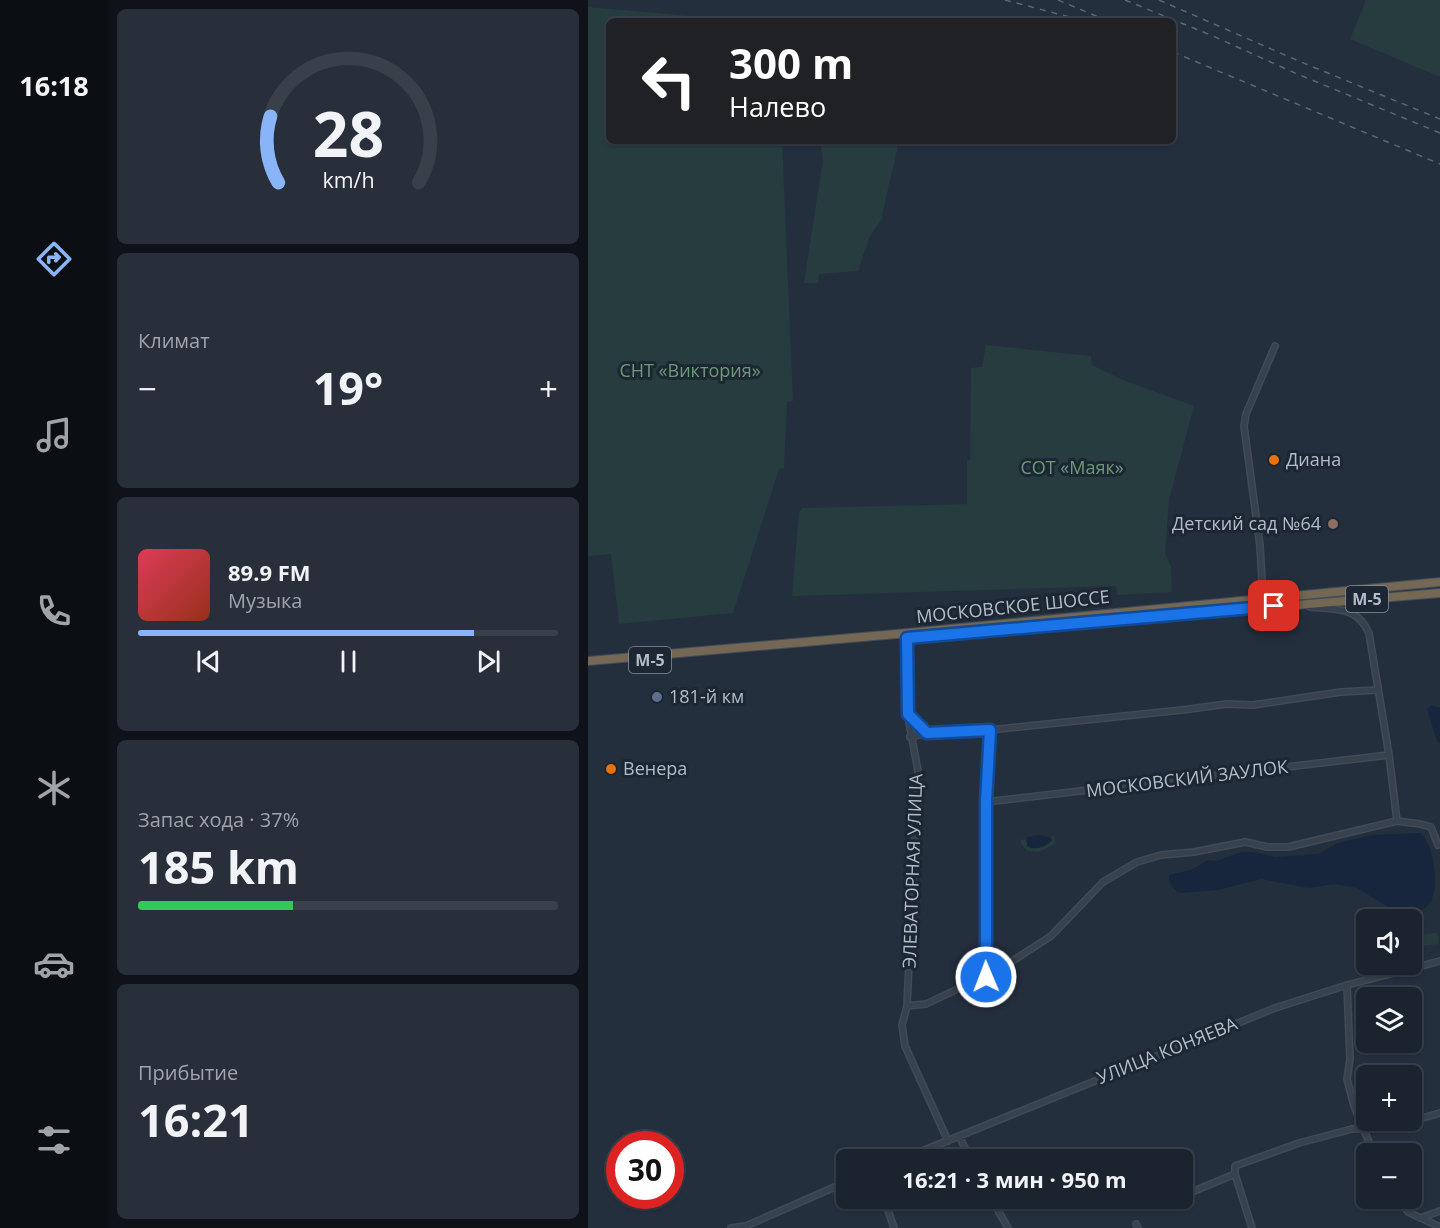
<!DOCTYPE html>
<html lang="ru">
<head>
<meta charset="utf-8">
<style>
  :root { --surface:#1b232e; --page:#282f3a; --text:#f1f3f6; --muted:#a0a4aa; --line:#39404a; --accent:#8ab4f8 }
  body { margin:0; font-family:"Open Sans",sans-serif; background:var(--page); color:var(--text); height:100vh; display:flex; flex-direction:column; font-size:22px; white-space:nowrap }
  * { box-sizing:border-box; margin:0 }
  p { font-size:20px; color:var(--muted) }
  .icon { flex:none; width:33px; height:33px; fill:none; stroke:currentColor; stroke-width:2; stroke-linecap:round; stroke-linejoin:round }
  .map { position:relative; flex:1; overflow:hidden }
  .drawer { display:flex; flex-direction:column; gap:9px; padding:9px; background:#0f1319; width:480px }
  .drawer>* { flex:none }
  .top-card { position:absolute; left:18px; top:18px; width:570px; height:126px; border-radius:9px; box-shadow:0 2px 4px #0004,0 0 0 2px var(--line); background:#202124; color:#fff; overflow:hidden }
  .controls { position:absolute; left:768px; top:909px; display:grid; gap:12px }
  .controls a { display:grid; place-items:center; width:66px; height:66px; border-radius:9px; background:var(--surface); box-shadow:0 2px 4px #0004,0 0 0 2px var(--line); font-size:30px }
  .speed { position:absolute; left:18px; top:1131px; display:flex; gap:12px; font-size:30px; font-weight:700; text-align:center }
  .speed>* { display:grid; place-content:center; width:78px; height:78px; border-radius:50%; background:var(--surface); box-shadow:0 2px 4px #0004,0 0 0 2px var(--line); line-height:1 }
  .speed .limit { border:9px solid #d22; background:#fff; color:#111 }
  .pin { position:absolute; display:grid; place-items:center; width:51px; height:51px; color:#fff; margin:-26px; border-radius:12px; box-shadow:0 3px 9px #0006 }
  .me { position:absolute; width:66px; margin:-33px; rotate:359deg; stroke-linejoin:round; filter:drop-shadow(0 0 4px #0008) }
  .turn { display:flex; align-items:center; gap:21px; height:126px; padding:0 24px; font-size:27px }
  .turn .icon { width:78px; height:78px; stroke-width:2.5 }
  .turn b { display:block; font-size:42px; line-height:51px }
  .big { font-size:45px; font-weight:700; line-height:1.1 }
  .drawer .widget { flex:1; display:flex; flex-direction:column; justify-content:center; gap:9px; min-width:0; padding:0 21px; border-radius:9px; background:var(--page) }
  .drawer .dial { align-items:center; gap:0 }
  .dial svg { height:156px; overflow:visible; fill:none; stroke:var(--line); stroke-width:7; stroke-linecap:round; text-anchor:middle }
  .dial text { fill:var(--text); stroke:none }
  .song { display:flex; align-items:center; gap:18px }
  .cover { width:72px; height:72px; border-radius:9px; background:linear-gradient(135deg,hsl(350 70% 55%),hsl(10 70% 35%)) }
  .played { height:6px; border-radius:3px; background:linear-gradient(90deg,var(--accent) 80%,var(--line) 80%) }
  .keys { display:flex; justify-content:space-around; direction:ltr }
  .heat { display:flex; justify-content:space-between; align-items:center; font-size:33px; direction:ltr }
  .charge { height:9px; border-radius:4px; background:linear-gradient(90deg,#34c759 37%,var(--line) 0) }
  .trip { position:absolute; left:248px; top:1149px; width:357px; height:60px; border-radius:9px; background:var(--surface); box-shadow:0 2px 4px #0004,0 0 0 2px var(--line); font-weight:700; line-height:60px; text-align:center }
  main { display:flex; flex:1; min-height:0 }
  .tabs { display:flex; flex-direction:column; width:108px; justify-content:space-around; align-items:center; background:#0b0e12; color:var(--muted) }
  .tabs .icon { width:42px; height:42px }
  .tabs .current { color:var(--accent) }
  .tabs b { font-size:27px; color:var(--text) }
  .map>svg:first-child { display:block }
  .green { fill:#263c3f }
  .water { fill:#17263c }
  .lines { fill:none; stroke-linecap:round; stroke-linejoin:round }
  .minor-casing { stroke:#414a57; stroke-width:8 }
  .highway-casing { stroke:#434c59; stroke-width:10 }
  .minor { stroke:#38414e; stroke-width:5 }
  .highway { stroke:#746855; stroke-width:8 }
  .rail { stroke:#5a6575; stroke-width:1.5; stroke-dasharray:6 6; stroke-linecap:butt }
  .route-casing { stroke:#114b97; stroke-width:15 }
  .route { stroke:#1a73e8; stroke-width:10 }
  .food-dot { fill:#e8710a; stroke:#1d2633; stroke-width:2 }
  .education-dot { fill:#8d6e63; stroke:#1d2633; stroke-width:2 }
  .service-dot { fill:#5c6f8a; stroke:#1d2633; stroke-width:2 }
  .labels { text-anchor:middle; stroke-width:6; stroke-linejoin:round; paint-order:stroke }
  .shield { fill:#1d2633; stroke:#878f9c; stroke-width:1.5 }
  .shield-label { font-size:16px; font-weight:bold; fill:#b4bcc9 }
  .park-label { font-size:18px; fill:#6b9a76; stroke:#1d2633 }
  .poi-label { font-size:18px; fill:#b4bcc9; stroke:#1d2633; text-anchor:start }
  .street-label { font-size:18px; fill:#b4bcc9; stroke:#1d2633 }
</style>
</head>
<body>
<main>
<nav class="tabs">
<b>16:18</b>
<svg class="icon current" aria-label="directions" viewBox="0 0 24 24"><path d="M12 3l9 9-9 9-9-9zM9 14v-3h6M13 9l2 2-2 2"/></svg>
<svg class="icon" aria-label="music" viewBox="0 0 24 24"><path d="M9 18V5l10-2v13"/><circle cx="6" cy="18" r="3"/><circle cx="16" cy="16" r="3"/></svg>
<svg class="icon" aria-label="phone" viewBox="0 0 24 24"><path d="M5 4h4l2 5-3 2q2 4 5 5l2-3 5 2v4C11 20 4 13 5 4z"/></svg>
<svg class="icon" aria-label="climate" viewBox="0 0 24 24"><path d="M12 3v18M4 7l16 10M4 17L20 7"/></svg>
<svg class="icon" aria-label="car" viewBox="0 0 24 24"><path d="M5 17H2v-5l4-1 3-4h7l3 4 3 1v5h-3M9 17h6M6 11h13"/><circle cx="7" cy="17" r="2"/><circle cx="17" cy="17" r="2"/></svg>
<svg class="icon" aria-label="filters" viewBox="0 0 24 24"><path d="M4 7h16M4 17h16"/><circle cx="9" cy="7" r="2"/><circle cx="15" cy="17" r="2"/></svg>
</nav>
<section class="drawer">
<div class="widget dial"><svg viewBox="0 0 100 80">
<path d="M14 69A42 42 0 1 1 86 69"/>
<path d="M14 69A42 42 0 0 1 10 35" stroke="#8ab4f8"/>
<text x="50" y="56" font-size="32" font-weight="700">28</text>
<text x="50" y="72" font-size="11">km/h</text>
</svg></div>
<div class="widget"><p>Климат</p>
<div class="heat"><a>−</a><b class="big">19°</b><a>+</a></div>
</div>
<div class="widget">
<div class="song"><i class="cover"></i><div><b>89.9 FM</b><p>Музыка</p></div></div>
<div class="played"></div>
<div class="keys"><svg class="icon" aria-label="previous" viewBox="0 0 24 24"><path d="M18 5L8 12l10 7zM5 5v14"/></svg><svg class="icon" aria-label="pause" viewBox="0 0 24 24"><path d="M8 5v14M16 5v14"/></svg><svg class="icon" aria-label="next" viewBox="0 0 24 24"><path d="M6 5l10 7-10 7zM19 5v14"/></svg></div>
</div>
<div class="widget"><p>Запас хода · 37%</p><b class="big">185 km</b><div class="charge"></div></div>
<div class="widget"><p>Прибытие</p><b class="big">16:21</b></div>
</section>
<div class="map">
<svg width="852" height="1228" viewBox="0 0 852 1228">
  <rect width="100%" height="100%" fill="#242f3e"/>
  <path class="green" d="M778,0H852V77L762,39Z
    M0,7L158,21H21V141H194L205,401L199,402L196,468L191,469L145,613L31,624L23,554L0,556Z
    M232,141H311L293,220L281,238L270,271L231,274L230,283H216L235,160Z
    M398,345L503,356L504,365L535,380L606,406L581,500L577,553L583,567L584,592L529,595L528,586L204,596L211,512L215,508L379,504V461L382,460L383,368L394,367Z
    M464,835L467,838L466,844L451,852L439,851L433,844V840L437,839L442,848L455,847L464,840Z
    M848,933L851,937L850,944L833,946L829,944V937L831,935Z"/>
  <path class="water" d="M843,705L852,708V744L849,741L839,709Z
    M832,833C847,844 852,891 841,904C836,911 824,915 816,918L805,914L797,905L769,888L746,884L721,888L673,879L630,890L591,893C585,889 580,882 581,875L603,870L620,860L629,861L653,852H666L687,857L730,854L750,843L784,835Z
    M450,835L460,837L464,840C458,847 447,851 439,846V837Z"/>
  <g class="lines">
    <g class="minor-casing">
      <path id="minor" d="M675,598L672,546L656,426L658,414L687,346
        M722,607C749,610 769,606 781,633L801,755L809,821L832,824L843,827L850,845L852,844
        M319,638L320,717L330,771V806L327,833L319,1006L314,1025L317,1046L360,1141
        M321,716L339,733
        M322,737L339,733L402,730L594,710L639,704L665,705L753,692L790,690
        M398,802L801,755
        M398,977V802L402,730
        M759,985L762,1059L759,1079L766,1106L786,1154
        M319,1006L338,1004L412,969L463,936L515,882L549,862L573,855L606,852L657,842L680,847H700L809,821
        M371,1136L383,1160
        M312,1160L687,1008L759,985L852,961
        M647,1174L664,1228
        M594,1196L647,1174V1166L711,1143L764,1129L803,1127L852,1113
        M296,1198L306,1228
        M403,1198L420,1228
        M811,1198L820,1212L852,1227
        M553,1205L587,1198
        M832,1218L852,1211
        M548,1224L550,1228
        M143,1228L158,1226L258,1182"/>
    </g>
    <g class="highway-casing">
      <path id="highway" d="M330,637L852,593
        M0,661L320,633L852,582"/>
    </g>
    <use href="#minor" class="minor"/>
    <use href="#highway" class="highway"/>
    <path class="rail" d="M417,0L497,21
      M470,0L520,21
      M537,0L625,36L707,73L852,133
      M571,0L713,62L852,119
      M585,52L852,164"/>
  </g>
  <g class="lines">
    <g class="route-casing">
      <path id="route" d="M398,977V802L402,730L339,733L320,714L319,638L686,606"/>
    </g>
    <use href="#route" class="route"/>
  </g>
  <g class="food-dot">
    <circle cx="686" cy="460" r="6"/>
    <circle cx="23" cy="769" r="6"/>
  </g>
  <circle class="education-dot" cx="745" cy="524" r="6"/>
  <circle class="service-dot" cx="69" cy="697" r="6"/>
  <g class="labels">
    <g class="shield">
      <rect x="758" y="586" width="42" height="26" rx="4.5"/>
      <rect x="41" y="647" width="42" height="26" rx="4.5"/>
    </g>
    <g class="shield-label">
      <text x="779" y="605">М-5</text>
      <text x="62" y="666">М-5</text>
    </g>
    <g class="park-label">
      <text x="102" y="377">СНТ «Виктория»</text>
      <text x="484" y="474">СОТ «Маяк»</text>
    </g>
    <g class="poi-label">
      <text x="698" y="466">Диана</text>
      <text x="733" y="530" text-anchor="end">Детский сад №64</text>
      <text x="81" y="703">181-й км</text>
      <text x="35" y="775">Венера</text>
    </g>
    <g class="street-label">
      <text transform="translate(425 607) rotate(-6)" y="6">МОСКОВСКОЕ ШОССЕ</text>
      <text transform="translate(599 779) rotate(-7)" y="6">МОСКОВСКИЙ ЗАУЛОК</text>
      <text transform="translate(325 871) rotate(-88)" y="6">ЭЛЕВАТОРНАЯ УЛИЦА</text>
      <text transform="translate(579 1051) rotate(-22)" y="6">УЛИЦА КОНЯЕВА</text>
    </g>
  </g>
</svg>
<div class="controls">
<a><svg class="icon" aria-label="sound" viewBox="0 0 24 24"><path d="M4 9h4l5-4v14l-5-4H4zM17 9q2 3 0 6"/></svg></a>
<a><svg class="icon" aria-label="layers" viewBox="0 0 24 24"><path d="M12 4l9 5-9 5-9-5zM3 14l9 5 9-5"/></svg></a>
<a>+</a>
<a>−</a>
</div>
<div class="speed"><div class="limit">30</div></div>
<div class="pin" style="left:686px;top:606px;background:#d93025"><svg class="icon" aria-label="arrive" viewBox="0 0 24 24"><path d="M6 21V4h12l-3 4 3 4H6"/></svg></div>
<svg class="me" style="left:398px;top:977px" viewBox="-20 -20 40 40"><circle r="17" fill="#1a73e8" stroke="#fff" stroke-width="3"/><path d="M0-11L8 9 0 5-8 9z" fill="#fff"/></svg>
<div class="trip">16:21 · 3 мин · 950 m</div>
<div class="top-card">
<div class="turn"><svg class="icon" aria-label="left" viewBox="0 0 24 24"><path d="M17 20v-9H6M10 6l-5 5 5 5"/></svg><div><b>300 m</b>Налево</div></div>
</div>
</div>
</main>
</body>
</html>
